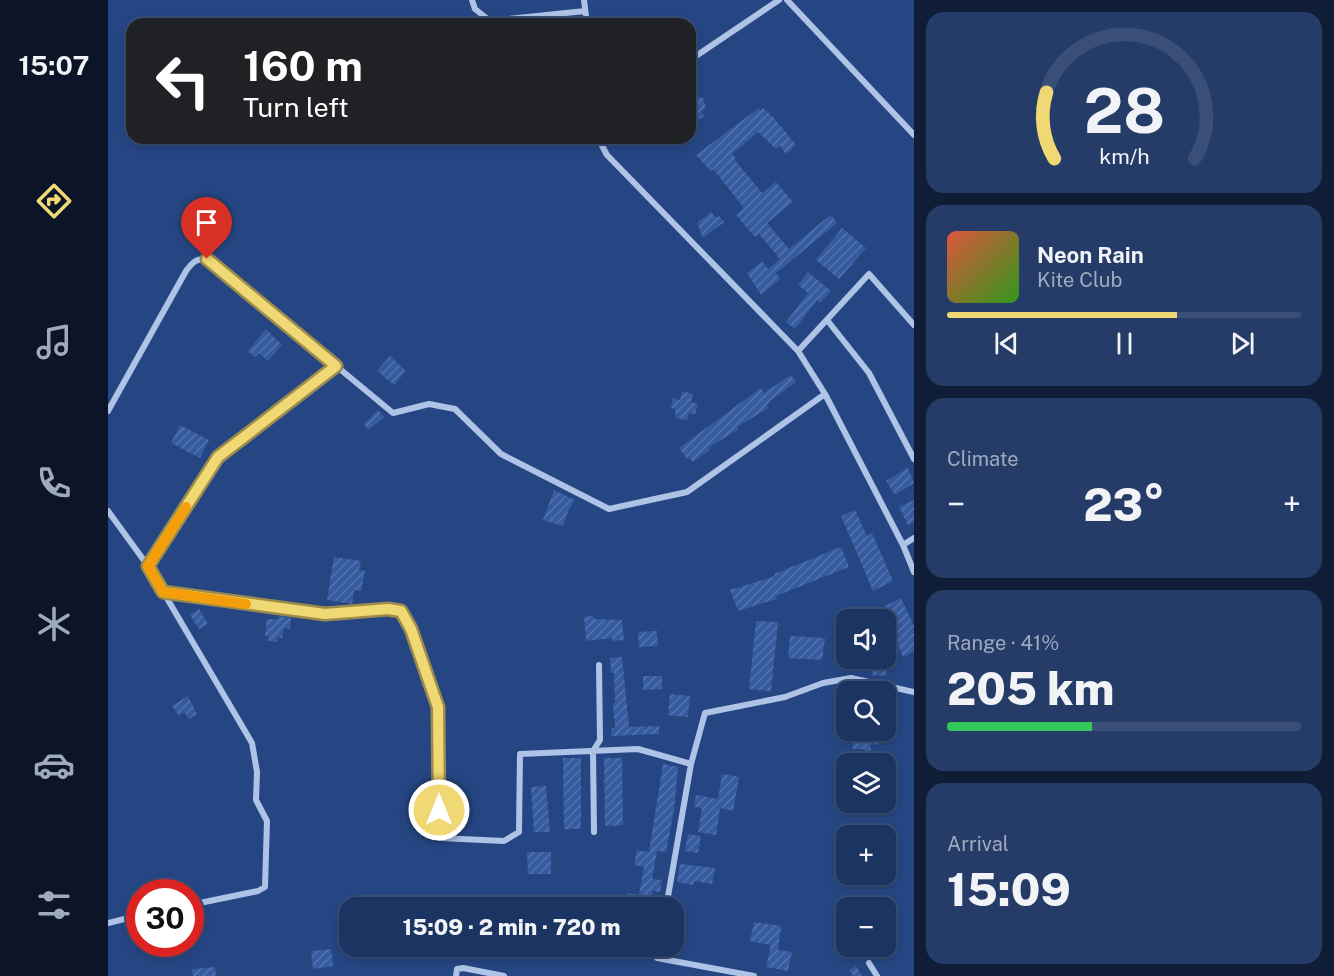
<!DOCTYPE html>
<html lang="en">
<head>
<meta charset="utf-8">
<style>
  :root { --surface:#1c3462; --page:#253c68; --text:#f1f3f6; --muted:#a0aabe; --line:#3a4f77; --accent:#f0d874 }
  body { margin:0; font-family:"Public Sans",sans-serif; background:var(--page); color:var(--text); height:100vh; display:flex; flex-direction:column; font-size:22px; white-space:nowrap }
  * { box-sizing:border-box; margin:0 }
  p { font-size:20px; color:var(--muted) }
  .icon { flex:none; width:33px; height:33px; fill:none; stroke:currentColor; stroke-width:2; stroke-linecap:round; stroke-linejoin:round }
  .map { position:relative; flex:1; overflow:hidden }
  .panel { display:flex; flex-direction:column; gap:12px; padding:12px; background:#0f1d36; width:420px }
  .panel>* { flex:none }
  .banner { position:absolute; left:18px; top:18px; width:570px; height:126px; border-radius:18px; box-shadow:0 3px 9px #0003,0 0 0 2px var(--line); background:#202124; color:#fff; overflow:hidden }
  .fabs { position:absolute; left:728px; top:609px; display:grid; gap:12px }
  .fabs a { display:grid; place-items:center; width:60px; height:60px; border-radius:12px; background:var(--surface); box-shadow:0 3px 9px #0003,0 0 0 2px var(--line); font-size:30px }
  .speed { position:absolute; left:18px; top:879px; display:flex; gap:12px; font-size:30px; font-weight:700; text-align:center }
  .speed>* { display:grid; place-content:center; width:78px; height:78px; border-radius:50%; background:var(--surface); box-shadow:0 3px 9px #0003,0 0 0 2px var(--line); line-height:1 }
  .speed .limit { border:9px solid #d22; background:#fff; color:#111 }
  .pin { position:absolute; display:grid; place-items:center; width:51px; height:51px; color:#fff; margin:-62px -26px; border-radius:50% 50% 50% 0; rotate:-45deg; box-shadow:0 0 6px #0007 }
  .pin .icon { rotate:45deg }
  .me { position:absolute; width:66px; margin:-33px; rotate:0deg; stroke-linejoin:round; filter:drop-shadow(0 0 4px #0008) }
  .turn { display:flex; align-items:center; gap:21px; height:126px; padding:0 18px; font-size:27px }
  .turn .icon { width:78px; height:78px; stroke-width:2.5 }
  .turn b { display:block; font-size:42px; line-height:51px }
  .big { font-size:45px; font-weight:800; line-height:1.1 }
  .panel .widget { flex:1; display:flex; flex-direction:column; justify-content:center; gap:9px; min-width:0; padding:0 21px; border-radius:18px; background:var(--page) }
  .panel .dial { align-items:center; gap:0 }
  .dial svg { height:156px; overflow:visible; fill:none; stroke:var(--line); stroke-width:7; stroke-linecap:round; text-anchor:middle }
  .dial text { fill:var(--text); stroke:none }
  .song { display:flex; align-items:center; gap:18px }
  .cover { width:72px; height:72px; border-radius:9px; background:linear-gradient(135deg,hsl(10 70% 55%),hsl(110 70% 35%)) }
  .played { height:6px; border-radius:3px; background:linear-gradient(90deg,var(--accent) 65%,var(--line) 65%) }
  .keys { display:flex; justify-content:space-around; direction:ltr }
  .heat { display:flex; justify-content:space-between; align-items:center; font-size:33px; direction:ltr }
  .charge { height:9px; border-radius:4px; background:linear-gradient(90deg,#34c759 41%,var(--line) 0) }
  .trip { position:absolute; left:231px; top:897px; width:345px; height:60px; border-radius:18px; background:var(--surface); box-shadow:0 3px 9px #0003,0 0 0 2px var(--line); font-weight:800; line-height:60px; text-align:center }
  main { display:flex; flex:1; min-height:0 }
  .tab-bar { display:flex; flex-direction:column; width:108px; justify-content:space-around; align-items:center; background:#0b1527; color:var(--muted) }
  .tab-bar .icon { width:42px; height:42px }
  .tab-bar .selected { color:var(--accent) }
  .tab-bar b { font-size:27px; color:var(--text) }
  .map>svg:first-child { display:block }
  .building { fill:url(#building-hatch) }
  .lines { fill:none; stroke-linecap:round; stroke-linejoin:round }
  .minor { stroke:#afc3e7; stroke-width:6 }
  .route-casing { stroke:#9c8c4b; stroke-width:15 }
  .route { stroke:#f0d874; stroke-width:10 }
  .slow { stroke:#f59e0b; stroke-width:10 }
</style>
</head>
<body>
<main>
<nav class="tab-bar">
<b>15:07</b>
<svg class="icon selected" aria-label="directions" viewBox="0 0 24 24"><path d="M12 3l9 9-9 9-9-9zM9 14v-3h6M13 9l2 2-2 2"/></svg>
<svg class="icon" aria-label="music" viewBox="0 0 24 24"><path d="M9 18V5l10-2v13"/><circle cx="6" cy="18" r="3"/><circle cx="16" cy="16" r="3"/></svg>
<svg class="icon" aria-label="phone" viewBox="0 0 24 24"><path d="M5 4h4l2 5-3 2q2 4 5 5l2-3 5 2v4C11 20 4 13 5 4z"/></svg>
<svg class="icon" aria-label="climate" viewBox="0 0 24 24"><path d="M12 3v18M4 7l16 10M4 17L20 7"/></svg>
<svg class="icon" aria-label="car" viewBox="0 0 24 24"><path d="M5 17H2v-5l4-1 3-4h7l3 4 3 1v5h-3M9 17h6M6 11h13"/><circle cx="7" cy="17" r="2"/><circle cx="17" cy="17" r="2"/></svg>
<svg class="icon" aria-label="filters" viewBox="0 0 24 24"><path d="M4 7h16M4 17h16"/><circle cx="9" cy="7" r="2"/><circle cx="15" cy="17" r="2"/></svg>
</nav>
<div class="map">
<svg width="806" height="976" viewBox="0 0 806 976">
  <defs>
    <pattern id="building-hatch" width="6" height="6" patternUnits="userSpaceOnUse" patternTransform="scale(1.5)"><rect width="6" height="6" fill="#375ba0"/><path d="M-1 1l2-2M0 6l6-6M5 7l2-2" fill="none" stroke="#5574ae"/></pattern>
  </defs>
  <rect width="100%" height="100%" fill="#264683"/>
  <path class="building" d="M582,95L595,98L598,108L593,112L596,116L582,125Z
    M651,108L652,111L655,108L665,117L688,145L678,154L672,146L668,149L650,132L624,154L628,158L626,159L654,193L668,182L685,202L659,223L681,249L720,217L724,216L729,223L668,273L672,279L653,295L639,273L654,261L660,269L672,259L651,234L647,237L628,215L636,208L605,169L603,171L588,155Z
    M603,212L608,218L611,216L616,222L595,238L589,223Z
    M734,228L758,248L731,279L708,260Z
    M700,272L723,291L712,303L709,300L687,329L678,322L700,293L690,285Z
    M158,329L174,345L160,361L151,353L147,357L140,351Z
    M282,356L298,371L286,385L269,371Z
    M683,375L688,382L662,401L659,405L660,408L629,427L631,429L600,448L602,450L585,462L581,458L579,459L571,448L653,388L656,393Z
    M574,391L585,394L583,402L590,404L587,414L581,413L579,420L568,418L567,409L563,408L565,398L572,400Z
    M270,410L276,417L260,430L256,424Z
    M72,425L101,440L92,458L63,443Z
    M800,468L806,483L787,495L778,481Z
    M446,490L467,500L461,509L455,526L435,520Z
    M806,500V522L800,525L791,507Z
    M747,510L759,536L764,533L785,581L765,591L733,516Z
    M733,547L741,567L668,596L669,599L630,611L622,590L667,576L666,574Z
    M226,557L253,561L251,570L257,571L253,591L246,590L244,604L219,600Z
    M793,598L806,626V651L795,657L773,608Z
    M91,609L100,624L91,629L82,615Z
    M170,616L183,618L182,629L176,628L174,638L169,637V642L160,641L161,636H157L159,619H170Z
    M484,616L487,619L514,620L516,640L504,641V638L478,641L476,617Z
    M648,621L670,622L663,691L641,689Z
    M549,631L550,646L531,647L530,632Z
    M682,636L717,638L714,660L680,658Z
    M514,657L521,727L551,726V734L503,736L504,728H507L505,703H507L506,673H503L502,658Z
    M747,658H780L778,676L764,675V668L746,665Z
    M535,676H554V689L535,690Z
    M562,694L582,696L580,717L560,715Z
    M80,696L89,714L81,719L76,712L71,716L64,706Z
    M753,734L768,735L770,744L762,745L763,750L757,752L756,749H745L744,741L749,740Z
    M455,758H473V829H456Z
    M496,758H514L515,825L497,826Z
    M555,764L570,767L566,809L558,852L549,851L544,879L554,880L552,892L545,891L542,908H517L520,893L531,895L536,867L526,865L529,850L541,852Z
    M614,774L631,777L625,811L612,808L608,835L590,832L594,808L586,807L588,795L610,799Z
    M438,786L442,832H426L423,787Z
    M580,834L593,836L590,853L577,851Z
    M419,852H443V874H420Z
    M572,864L607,868L604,884L586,881L585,885L569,882Z
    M752,901H776V908H752Z
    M646,922L673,926L670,950L684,952L680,971L658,967L663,945L642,941Z
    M739,946L757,948L758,955L738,957Z
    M223,949L225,966L205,969L203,951Z
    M748,966L754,976H745L741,970Z
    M107,967L108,976H85L84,969Z"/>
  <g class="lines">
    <path class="minor" d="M364,0L367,9L382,21L477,11
      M476,0L479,24
      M679,0L806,135
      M582,60L671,0
      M490,138L499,155L690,351L717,394L795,545L806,572
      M719,320L761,373L806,459
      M690,351L761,274L806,325
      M0,411L78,271C84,263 88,258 99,259L285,413L321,404L347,409L393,454L501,509L579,492L717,394
      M0,511L40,566L144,743L149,772L148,800L159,821L157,887L150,891L82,905
      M795,545L806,538
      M40,566L110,457L228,366
      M55,592L217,614L280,609L293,611L303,629L330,707L331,810
      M486,832L485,751L492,740L491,665
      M332,838L396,841L411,832L412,754L530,749L583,764L597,713L677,697L715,683L743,678L806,692
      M558,908L583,764
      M0,923L32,915
      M551,946L549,958L646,976
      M761,963L769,976
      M348,976L349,969L355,968L396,976"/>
  </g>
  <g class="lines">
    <g class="route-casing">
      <path id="route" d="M99,259L228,366L110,457L40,566L55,592L217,614L280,609L293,611L303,629L330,707L331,810"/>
    </g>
    <use href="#route" class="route"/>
    <path class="slow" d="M78,507L40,566L55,592L138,604"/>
  </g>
</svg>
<div class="fabs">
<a><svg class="icon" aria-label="sound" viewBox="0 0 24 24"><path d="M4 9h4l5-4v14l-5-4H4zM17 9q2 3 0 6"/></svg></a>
<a><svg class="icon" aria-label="search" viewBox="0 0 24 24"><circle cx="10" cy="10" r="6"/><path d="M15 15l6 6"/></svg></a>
<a><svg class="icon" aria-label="layers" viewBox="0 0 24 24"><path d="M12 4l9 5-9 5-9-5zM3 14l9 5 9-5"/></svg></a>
<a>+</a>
<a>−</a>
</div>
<div class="speed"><div class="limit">30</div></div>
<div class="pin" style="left:99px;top:259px;background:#d93025"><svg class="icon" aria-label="arrive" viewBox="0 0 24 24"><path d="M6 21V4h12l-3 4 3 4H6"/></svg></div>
<svg class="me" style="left:331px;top:810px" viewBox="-20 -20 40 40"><circle r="17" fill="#f0d874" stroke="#fff" stroke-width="3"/><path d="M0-11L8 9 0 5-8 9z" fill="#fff"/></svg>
<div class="trip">15:09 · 2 min · 720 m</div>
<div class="banner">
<div class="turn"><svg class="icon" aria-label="left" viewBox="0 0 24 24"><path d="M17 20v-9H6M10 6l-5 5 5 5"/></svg><div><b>160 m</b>Turn left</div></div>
</div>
</div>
<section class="panel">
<div class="widget dial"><svg viewBox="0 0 100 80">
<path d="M14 69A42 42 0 1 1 86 69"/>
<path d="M14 69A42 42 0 0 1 10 35" stroke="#f0d874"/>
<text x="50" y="56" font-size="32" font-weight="700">28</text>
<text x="50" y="72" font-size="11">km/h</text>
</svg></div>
<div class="widget">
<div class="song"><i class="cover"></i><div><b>Neon Rain</b><p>Kite Club</p></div></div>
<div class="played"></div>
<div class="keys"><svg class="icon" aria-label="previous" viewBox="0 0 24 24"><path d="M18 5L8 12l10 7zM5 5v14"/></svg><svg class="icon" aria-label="pause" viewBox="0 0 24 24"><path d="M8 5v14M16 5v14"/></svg><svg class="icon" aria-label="next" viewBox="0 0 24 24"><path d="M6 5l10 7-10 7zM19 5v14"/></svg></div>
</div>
<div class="widget"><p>Climate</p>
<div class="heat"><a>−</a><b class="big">23°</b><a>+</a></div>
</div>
<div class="widget"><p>Range · 41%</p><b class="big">205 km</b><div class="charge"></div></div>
<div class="widget"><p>Arrival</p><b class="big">15:09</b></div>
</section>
</main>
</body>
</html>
